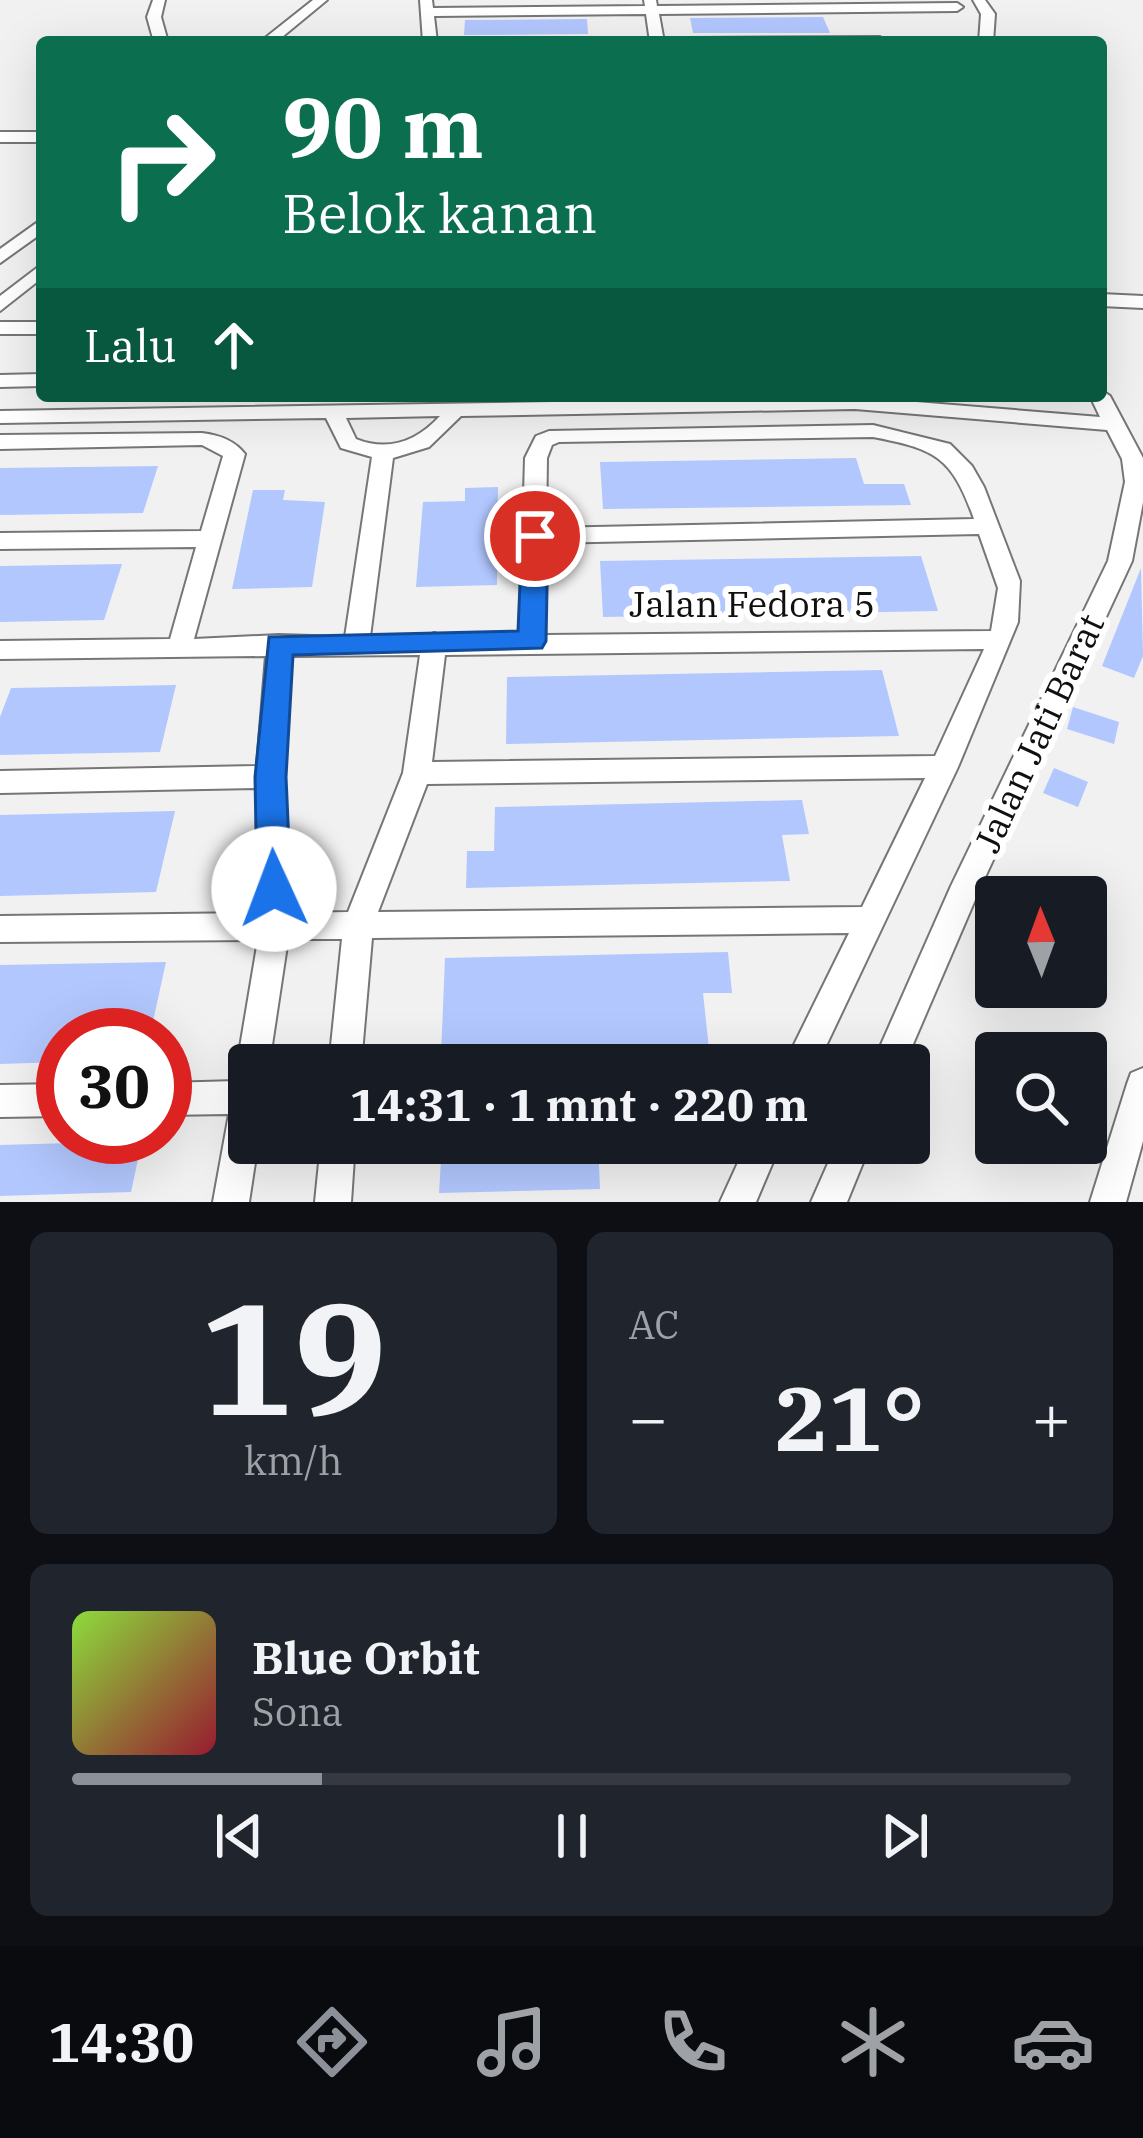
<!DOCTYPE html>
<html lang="id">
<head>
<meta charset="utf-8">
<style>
  :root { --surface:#171b24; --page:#20242c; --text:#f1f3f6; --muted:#9ea1a6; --line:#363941; --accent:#8c9099 }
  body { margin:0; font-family:"IBM Plex Serif",serif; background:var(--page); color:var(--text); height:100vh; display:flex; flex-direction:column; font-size:45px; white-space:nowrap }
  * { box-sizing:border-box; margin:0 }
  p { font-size:39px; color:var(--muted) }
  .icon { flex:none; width:66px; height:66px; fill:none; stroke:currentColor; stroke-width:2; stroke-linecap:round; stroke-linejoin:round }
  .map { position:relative; height:1202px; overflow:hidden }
  .side { display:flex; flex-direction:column; gap:30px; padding:30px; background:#0d0f14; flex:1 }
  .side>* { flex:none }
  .banner { position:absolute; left:36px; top:36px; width:1071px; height:366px; border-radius:12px; box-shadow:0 12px 48px #0002; background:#0b6e4f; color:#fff; overflow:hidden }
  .needle { width:78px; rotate:359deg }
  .controls { position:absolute; left:975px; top:876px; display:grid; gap:24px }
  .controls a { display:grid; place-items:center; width:132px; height:132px; border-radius:12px; background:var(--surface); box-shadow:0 12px 48px #0002; font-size:60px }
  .speed { position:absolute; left:36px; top:1008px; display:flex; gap:24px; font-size:60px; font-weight:700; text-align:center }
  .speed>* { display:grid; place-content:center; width:156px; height:156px; border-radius:50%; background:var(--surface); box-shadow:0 12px 48px #0002; line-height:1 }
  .speed .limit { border:18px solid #d22; background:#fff; color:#111 }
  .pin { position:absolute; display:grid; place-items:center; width:102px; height:102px; color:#fff; margin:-51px; border:6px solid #fff; border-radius:50%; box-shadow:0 3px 12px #0007 }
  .me { position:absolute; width:132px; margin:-66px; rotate:358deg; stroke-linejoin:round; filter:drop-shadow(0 0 9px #0008) }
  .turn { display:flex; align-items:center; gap:42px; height:252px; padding:0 48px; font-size:54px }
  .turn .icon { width:156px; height:156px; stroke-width:2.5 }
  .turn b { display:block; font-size:84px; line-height:102px }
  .then { display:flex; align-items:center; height:114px; padding:0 48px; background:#0003; gap:24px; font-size:45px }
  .big { font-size:90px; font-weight:700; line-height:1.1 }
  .side .tile { flex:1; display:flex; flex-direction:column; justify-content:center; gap:18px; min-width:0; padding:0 42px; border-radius:18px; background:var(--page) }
  .side .dial { align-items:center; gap:0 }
  .dial b { font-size:156px; line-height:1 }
  .song { display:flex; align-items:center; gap:36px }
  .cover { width:144px; height:144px; border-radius:18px; background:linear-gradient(135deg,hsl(90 70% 55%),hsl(350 70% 35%)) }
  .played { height:12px; border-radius:6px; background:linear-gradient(90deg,var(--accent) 25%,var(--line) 25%) }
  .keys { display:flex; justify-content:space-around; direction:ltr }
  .heat { display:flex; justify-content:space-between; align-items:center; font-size:66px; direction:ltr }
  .side .tiles { flex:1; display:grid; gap:30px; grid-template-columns:1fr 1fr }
  .tile:last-child { grid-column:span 2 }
  .trip { position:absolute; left:228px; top:1044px; width:702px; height:120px; border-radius:12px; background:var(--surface); box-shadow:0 12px 48px #0002; font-weight:700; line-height:120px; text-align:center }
  .dock { display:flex; height:192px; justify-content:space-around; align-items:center; background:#090b0e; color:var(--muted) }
  .dock .icon { width:84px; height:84px }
  .dock .on { color:var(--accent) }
  .dock b { font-size:54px; color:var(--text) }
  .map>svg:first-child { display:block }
  .building { fill:#b2c7fe }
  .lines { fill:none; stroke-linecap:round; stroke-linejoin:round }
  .street-casing { stroke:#767677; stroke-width:4 }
  .street { fill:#fff; fill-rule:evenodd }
  .route { fill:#1a73e8; stroke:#114b97; stroke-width:3 }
  .labels { text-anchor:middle; stroke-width:12; stroke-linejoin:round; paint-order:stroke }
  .street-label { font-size:36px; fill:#101010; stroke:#fff }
</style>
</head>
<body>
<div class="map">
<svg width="1143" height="1202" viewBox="0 0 1143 1202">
  <rect width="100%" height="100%" fill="#f1f1f2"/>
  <path class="building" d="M823,17L830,33H693L690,18Z
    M587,19L588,34L464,35L465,20Z
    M856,458L864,484H904L911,505L603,509L600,462Z
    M158,466L143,513L0,515V468Z
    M498,487L497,585L416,587L423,502L465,501V488Z
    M253,490H285L283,500L325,502L312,587L232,589Z
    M921,556L938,611L603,617L600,561Z
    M122,564L104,620L0,622V566Z
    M1141,568L1143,656L1134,678L1102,666Z
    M882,670L899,736L506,744L507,677Z
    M176,685L160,752L0,755V717L11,688Z
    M1073,707L1119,722L1114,744L1067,729Z
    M1054,768L1088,782L1078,807L1043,793Z
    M802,800L809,834L782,835L790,881L466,888L467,851H494L495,807Z
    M175,811L156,892L0,896V815Z
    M728,952L732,993H703L709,1049L441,1056L445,958Z
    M166,962L150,1035H63V1062L0,1064V965Z
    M142,1141L131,1192L0,1196V1145Z
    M442,1143H598L600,1189L439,1193Z"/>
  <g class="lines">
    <g class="street-casing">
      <path id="street" d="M153,0H165L161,17L168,42H154L147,17Z
        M313,0H327L276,42H260Z
        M420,0H432L433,8L645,6L644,0H656L657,6L957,3L963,7L957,11L659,14L664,42H650L646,14L434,16L437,42H423Z
        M973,0H985L995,14L993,42H979L981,14Z
        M880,37L886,42H684L691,38Z
        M0,132H42V142H0Z
        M42,219V233L0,263V249Z
        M42,264V278L0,311V296Z
        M1101,294L1143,296V308L1101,306Z
        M0,322H42V334H0Z
        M42,374V386L0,387V375Z
        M1101,390L1110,396L1143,458V502L1132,561L981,886L904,1065H872L951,886L1108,561L1125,482L1122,459L1107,430L855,409L461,416L429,447L393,458L370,637H425L434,633L443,636H520L525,458L536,436L549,431L873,425L950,444L972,466L984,487L1020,581L1018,622L958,767L817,1065H784L849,933L372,938L361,1065H329L342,939H288L269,1065H249V1143H258L249,1202H213L229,1114L165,1115V1083L237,1081L244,1077L237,1065L258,940L0,942V916L260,913L257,788L0,793V771L257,766L266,656L0,659V641L170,639L196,547L0,549V533L201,531L223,456L202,445L0,449V435L202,433C219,435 234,440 245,454L194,639L279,635L345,637L372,457L341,448L326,418L0,423V411L855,397L1100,417L1090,396H1101ZM440,416C417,441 389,452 356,439L346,418ZM873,437C936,449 952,457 974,519L546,528L547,458L552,445L559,442ZM979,534L998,588L991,631L544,635L546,543ZM984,649L935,756L432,762L445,655ZM420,655L403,773L348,912L289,913L284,777L291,656ZM925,778L862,907L378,912L427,784Z
        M1143,1068V1141L1126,1202H1090L1127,1084L1131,1073Z
        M63,1084V1116L0,1117V1085Z
        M321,1143H355L351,1202H315Z
        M747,1143H781L756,1202H720Z
        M837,1143H871L847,1202H811Z"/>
    </g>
    <use href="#street" class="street"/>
  </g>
  <path class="route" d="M535,527L548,536L546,641L542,648L293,655L286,777L291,889L286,899L274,904L262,899L257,889L255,777L269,637L518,631L522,536Z"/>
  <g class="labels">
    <g class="street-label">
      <text x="752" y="617">Jalan Fedora 5</text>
      <text transform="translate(1039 733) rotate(-65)" y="13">Jalan Jati Barat</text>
    </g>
  </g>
</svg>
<div class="controls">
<a><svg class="needle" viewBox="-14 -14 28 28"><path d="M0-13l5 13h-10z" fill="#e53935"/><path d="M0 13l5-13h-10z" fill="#9ea1a6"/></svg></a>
<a><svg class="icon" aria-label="search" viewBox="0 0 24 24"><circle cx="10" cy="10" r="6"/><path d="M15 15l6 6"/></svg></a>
</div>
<div class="speed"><div class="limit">30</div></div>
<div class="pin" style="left:535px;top:536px;background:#d93025"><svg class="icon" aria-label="arrive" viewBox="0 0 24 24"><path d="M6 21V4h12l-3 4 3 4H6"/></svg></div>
<svg class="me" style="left:274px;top:889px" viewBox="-20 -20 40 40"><circle r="19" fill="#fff"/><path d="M0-13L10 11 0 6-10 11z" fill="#1a73e8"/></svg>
<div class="trip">14:31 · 1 mnt · 220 m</div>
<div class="banner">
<div class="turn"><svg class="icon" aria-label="right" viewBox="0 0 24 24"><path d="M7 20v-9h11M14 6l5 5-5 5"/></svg><div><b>90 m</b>Belok kanan</div></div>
<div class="then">Lalu<svg class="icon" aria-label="ahead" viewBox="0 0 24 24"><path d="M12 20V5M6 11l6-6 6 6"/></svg></div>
</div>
</div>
<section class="side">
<div class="tiles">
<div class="tile dial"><b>19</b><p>km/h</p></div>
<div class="tile"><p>AC</p>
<div class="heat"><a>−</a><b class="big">21°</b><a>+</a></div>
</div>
<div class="tile">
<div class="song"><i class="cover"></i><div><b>Blue Orbit</b><p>Sona</p></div></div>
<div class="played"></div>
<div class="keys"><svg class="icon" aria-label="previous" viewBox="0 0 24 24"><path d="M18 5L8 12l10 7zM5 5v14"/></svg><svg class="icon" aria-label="pause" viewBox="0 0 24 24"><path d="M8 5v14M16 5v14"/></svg><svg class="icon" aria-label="next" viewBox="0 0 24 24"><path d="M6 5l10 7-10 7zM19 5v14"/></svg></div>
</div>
</div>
</section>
<nav class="dock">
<b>14:30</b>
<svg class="icon on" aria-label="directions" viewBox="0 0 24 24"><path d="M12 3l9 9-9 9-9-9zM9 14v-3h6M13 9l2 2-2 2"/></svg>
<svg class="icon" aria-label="music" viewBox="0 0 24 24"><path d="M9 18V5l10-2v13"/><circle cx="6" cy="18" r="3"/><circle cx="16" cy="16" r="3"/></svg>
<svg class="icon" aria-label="phone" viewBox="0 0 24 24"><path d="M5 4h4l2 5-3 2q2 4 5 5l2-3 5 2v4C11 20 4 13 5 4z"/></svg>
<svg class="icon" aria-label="climate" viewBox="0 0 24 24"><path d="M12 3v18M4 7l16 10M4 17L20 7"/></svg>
<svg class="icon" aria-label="car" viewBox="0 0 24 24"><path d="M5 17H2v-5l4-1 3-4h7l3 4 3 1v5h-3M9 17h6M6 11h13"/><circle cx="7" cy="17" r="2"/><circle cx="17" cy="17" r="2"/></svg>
</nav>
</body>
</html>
